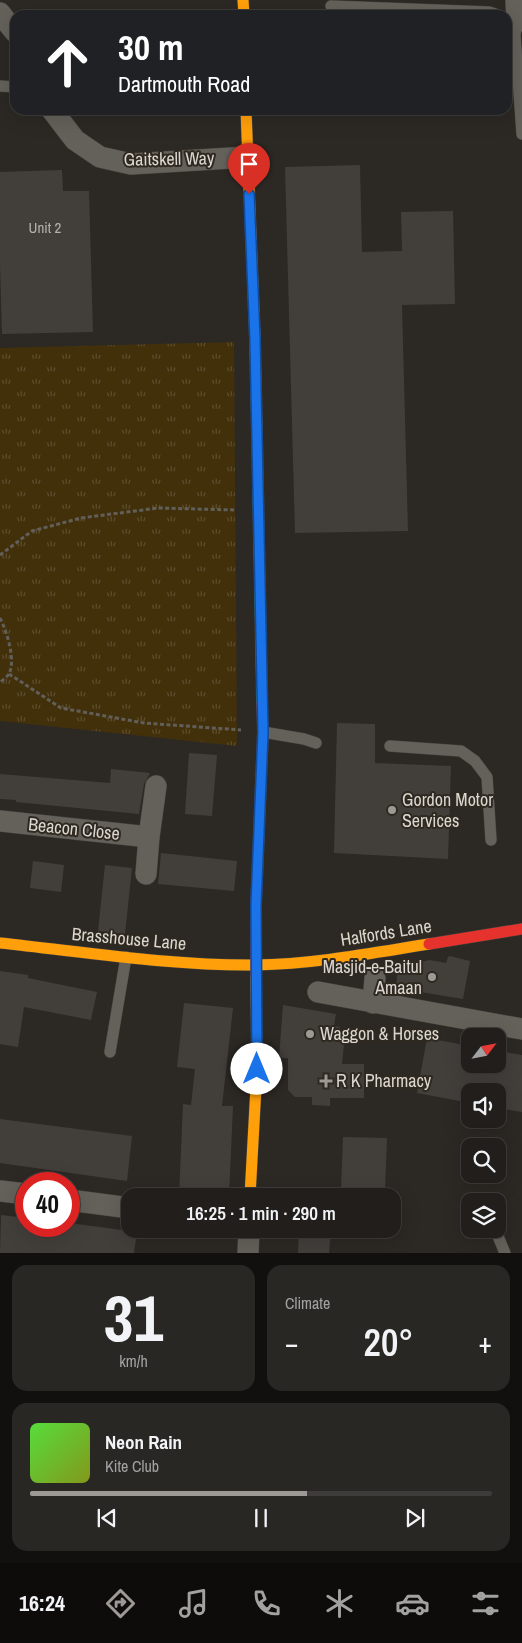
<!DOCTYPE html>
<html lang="en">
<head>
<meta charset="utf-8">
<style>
  :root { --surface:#211e1b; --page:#292724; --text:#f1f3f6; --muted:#a2a2a3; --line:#3e3c3a; --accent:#9d9994 }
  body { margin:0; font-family:"Archivo Narrow",sans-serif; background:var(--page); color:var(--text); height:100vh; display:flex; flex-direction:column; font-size:19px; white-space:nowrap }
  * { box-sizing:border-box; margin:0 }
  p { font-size:16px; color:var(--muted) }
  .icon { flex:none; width:28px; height:28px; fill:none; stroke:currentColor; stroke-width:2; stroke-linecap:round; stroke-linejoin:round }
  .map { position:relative; height:1253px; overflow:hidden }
  .sheet { display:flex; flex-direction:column; gap:12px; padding:12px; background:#12100f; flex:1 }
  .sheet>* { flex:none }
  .guide { position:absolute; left:10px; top:10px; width:502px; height:105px; border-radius:15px; box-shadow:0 5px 20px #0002,0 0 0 1px var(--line); background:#202124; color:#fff; overflow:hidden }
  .needle { width:32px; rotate:58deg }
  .controls { position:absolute; left:461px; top:1028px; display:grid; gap:10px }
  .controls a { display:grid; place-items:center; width:45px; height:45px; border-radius:10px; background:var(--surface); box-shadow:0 5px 20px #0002,0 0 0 1px var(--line); font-size:25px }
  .speed { position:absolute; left:15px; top:1172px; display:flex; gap:10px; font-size:25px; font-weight:700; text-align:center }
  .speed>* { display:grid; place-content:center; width:65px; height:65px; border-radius:50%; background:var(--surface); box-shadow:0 5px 20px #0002,0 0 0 1px var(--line); line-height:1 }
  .speed .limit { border:8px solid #d22; background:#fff; color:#111 }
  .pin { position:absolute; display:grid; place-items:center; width:42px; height:42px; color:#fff; margin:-51px -21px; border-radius:50% 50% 50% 0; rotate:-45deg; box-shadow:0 0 5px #0007 }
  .pin .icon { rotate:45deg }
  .me { position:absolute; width:55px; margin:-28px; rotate:0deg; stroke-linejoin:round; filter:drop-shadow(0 0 4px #0008) }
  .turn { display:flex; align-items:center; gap:18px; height:105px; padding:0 25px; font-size:22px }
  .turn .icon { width:65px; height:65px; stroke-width:2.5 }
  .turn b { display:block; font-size:35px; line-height:42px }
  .big { font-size:38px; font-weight:600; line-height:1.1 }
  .sheet .widget { flex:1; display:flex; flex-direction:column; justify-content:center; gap:8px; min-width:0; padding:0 18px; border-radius:15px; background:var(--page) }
  .sheet .dial { align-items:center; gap:0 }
  .dial b { font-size:65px; line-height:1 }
  .song { display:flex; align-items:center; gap:15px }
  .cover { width:60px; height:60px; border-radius:8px; background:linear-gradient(135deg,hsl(110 70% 55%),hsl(70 70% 35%)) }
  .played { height:5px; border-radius:2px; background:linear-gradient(90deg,var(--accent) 60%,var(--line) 60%) }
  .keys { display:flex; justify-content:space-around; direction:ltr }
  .heat { display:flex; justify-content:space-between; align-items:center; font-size:28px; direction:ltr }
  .sheet .tiles { flex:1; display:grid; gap:12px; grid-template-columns:1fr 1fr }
  .widget:last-child { grid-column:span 2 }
  .trip { position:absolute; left:121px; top:1188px; width:280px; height:50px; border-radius:15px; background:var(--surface); box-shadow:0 5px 20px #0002,0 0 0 1px var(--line); font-weight:600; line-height:50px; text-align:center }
  .tab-bar { display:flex; height:80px; justify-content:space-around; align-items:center; background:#0d0c0b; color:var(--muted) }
  .tab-bar .icon { width:35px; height:35px }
  .tab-bar .active { color:var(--accent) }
  .tab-bar b { font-size:22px; color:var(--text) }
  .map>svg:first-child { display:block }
  .park { fill:url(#park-tufts) }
  .building { fill:#423f3b }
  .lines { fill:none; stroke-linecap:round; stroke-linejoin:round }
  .lane-casing { stroke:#474440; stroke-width:12 }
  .street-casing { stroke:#474440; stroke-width:22 }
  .fast-casing { stroke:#474440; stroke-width:12 }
  .slow-casing { stroke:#474440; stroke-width:12 }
  .jam-casing { stroke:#474440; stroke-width:12 }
  .path { stroke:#625f5a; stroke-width:3; stroke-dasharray:4 2.5; stroke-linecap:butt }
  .lane { stroke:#64605a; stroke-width:11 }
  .street { stroke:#64605a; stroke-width:21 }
  .fast { stroke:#30b455; stroke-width:11 }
  .slow { stroke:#ff9f0a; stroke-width:11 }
  .jam { stroke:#e5322d; stroke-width:11 }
  .route-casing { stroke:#114b97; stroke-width:12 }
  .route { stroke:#1a73e8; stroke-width:9 }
  .poi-dot { fill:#9d9994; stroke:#2f2920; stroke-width:2 }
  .labels { text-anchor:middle; stroke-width:4; stroke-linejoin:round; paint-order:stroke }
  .number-label { font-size:15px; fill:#b4b0ab }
  .street-label { font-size:18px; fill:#dad6d0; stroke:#2f2920 }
  .poi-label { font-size:18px; fill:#dad6d0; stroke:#2f2920; text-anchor:start }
</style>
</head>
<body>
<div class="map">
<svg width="522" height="1253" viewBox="0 0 522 1253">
  <defs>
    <pattern id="park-tufts" width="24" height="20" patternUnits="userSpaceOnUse" patternTransform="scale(1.25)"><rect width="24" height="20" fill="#42300b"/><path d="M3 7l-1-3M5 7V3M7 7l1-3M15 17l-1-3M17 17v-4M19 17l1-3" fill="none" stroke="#5d4d2e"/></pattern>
  </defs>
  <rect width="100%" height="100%" fill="#2c2824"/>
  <path class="park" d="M234,342L237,746L0,721V348Z"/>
  <path class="building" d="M360,165L362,252L402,251L401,212L453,211L455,304L402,305L408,531L295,533L285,167Z
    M62,170L63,191H89L93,332L2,334L0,264V172Z
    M337,723L375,724V763L451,766L448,859L334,853Z
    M189,753L217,755L212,816L185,814Z
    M111,769L150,773L144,784L139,814L16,802V800L0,799V774L110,783Z
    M161,853L237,861L234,891L158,884Z
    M33,861L64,865L61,892L30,888Z
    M105,865L132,868L125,934L98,931Z
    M450,956L470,961L463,999L396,988L398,966L430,960L446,963L448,957Z
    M0,971L28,975V978L97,992L91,1020L24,1007L18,1047L0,1044Z
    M184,1003L233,1008L222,1106H233L229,1196H179L183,1104L191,1105L195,1069L177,1067Z
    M283,1005L336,1014L334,1026L340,1027V1041L344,1044L342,1064H364V1098H330V1106L312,1105V1097H295L288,1090V1058H279Z
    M427,1038L470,1046V1064H498V1051L522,1055V1112L498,1108V1091H470V1103L417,1093Z
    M0,1119L132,1136L127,1181L0,1163Z
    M343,1137L387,1138L385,1190L341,1189Z
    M1,1215L26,1218V1226H69V1223L137,1232L134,1253H0Z
    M299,1229H331L329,1253H298Z"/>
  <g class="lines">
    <g class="lane-casing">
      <path id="lane" d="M331,6L489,12L498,15
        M514,21L517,22L515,35L522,134
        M0,86L15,87
        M263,732L304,739L316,743
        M390,746L461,751L475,761L487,777L491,840
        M110,1052L126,957
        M495,1229L505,1253"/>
    </g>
    <g class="street-casing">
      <path id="street" d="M516,0L517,22
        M0,13L15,32
        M52,110L75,140L100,157L131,164L248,157
        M0,821L149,837
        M146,874L149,837L156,786
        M318,992L522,1029
        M373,1003L375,978
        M0,1191L26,1194
        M69,1200L130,1208
        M248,1253L249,1229"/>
    </g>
    <g class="fast-casing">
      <path id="fast" d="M257,436L262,703"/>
    </g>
    <g class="slow-casing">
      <path id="slow" d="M243,0L244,15
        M246,110L255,339L257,436
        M0,943C85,952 171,966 256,965C315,964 372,953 429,944
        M250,1196L257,1069L256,977"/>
    </g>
    <g class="jam-casing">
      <path id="jam" d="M429,944L522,929
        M256,977V905L263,732L262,703"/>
    </g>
    <path class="path" d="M0,555L32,531L81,518L158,508L235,510
      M0,618C7,632 16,660 9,674C7,677 2,680 0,683
      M9,674L61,708L144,723L241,730"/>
    <use href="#lane" class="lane"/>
    <use href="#street" class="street"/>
    <use href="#fast" class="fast"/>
    <use href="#slow" class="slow"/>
    <use href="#jam" class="jam"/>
  </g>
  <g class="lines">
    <g class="route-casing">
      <path id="route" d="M249,194L255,339L263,732L256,905L257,1069"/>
    </g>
    <use href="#route" class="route"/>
  </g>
  <g class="poi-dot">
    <circle cx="392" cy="810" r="5"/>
    <circle cx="432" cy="977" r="5"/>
    <circle cx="310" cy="1034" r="5"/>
    <path d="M323.5 1073.5h5v5h5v5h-5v5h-5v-5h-5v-5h5z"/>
  </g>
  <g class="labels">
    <g class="number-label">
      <text x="45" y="233">Unit 2</text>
    </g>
    <g class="street-label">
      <text transform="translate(169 159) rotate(-1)" y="6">Gaitskell Way</text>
      <text transform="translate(74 829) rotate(6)" y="6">Beacon Close</text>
      <text transform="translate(386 933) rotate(-9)" y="6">Halfords Lane</text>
      <text transform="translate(129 939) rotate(5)" y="6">Brasshouse Lane</text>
    </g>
    <g class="poi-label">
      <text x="402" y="806">Gordon Motor<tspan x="402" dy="21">Services</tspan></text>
      <text x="422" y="973" text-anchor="end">Masjid-e-Baitul<tspan x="422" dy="21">Amaan</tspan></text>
      <text x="320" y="1040">Waggon &amp; Horses</text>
      <text x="336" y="1087">R K Pharmacy</text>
    </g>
  </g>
</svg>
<div class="controls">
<a><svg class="needle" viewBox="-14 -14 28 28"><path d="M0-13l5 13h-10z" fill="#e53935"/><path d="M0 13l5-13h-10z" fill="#a2a2a3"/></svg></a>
<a><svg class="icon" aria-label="sound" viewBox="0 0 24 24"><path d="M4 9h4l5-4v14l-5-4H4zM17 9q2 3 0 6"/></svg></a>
<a><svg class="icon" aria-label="search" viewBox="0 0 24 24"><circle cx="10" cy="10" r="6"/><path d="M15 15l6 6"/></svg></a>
<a><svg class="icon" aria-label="layers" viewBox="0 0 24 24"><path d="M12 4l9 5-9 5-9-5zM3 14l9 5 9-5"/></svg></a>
</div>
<div class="speed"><div class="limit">40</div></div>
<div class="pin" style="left:249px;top:194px;background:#d93025"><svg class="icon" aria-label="arrive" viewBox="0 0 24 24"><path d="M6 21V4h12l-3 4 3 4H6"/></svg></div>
<svg class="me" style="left:257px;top:1069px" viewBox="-20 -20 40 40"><circle r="19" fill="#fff"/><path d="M0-13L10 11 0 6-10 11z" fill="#1a73e8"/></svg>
<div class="trip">16:25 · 1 min · 290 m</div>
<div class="guide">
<div class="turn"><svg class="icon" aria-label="ahead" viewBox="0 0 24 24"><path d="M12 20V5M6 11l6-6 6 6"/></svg><div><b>30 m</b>Dartmouth Road</div></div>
</div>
</div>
<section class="sheet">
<div class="tiles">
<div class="widget dial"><b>31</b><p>km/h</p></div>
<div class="widget"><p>Climate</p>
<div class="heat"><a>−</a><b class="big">20°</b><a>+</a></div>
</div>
<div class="widget">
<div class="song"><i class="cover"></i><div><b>Neon Rain</b><p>Kite Club</p></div></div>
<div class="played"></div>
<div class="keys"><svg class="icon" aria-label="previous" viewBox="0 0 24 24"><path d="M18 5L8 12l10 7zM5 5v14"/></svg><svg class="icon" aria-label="pause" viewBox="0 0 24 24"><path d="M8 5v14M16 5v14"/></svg><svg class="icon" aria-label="next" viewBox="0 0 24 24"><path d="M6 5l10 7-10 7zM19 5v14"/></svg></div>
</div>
</div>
</section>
<nav class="tab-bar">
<b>16:24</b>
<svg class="icon active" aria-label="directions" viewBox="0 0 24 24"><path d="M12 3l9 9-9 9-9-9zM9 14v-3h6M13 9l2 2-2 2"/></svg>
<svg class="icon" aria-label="music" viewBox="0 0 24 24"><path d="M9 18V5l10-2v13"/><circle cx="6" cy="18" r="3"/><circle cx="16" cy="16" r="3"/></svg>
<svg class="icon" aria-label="phone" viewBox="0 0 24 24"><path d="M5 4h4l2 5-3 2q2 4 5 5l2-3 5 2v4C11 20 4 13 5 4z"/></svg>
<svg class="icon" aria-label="climate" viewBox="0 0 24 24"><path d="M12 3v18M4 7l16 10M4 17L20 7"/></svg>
<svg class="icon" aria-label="car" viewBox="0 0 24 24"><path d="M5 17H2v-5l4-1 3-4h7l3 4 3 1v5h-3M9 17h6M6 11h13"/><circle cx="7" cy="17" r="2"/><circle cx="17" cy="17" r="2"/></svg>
<svg class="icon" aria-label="filters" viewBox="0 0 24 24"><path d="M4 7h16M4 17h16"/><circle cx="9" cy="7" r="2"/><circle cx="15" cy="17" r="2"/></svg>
</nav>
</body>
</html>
